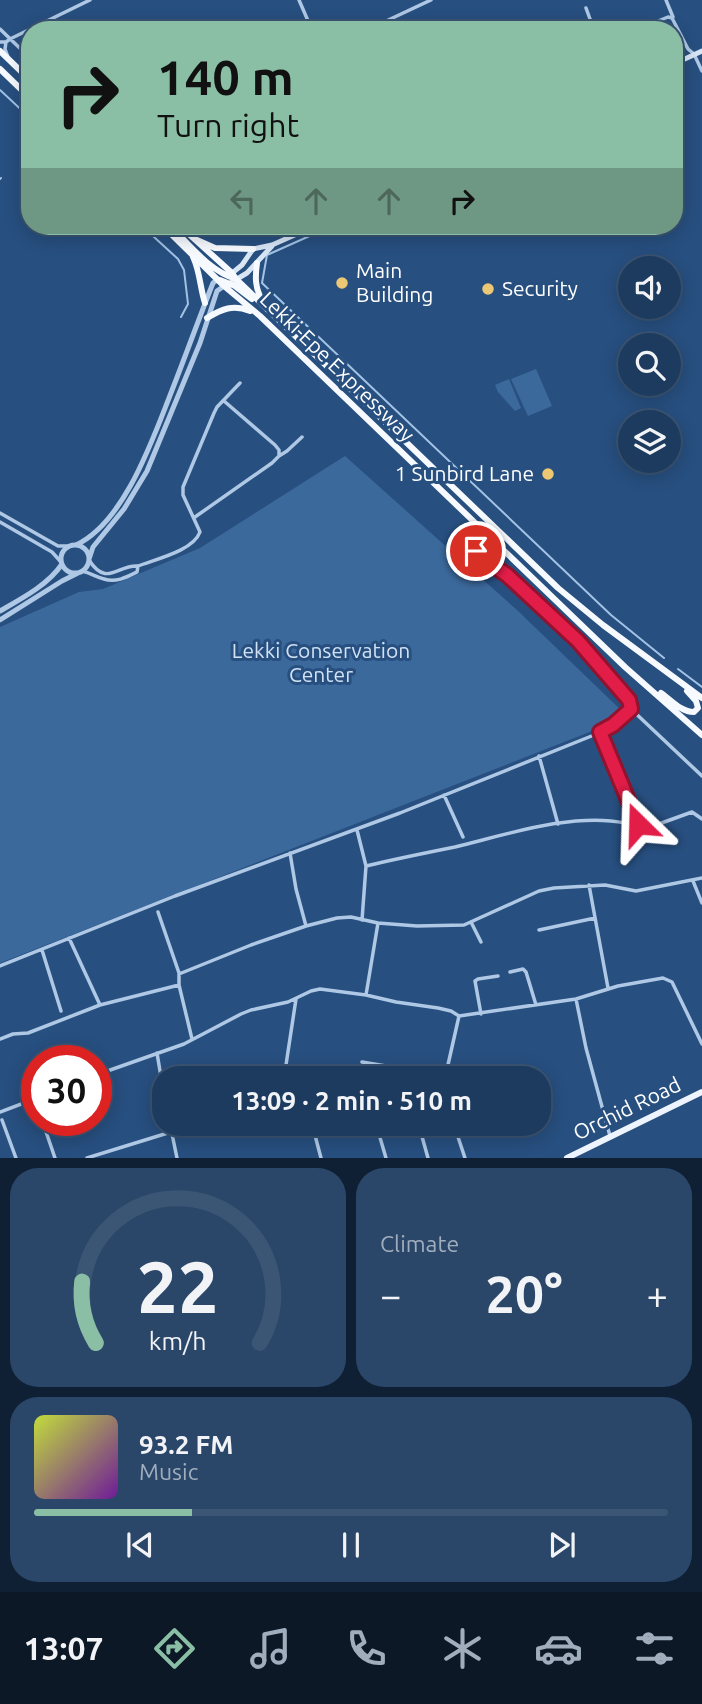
<!DOCTYPE html>
<html lang="en">
<head>
<meta charset="utf-8">
<style>
  :root { --surface:#1d3b5f; --page:#2a4668; --text:#f1f3f6; --muted:#a0adbd; --line:#3b5574; --accent:#8abfa5 }
  body { margin:0; font-family:Ubuntu,sans-serif; background:var(--page); color:var(--text); height:100vh; display:flex; flex-direction:column; font-size:26px; white-space:nowrap }
  * { box-sizing:border-box; margin:0 }
  p { font-size:23px; color:var(--muted) }
  .icon { flex:none; width:38px; height:38px; fill:none; stroke:currentColor; stroke-width:2; stroke-linecap:round; stroke-linejoin:round }
  .map { position:relative; height:1158px; overflow:hidden }
  .side { display:flex; flex-direction:column; gap:10px; padding:10px; background:#102034; flex:1 }
  .side>* { flex:none }
  .top-card { position:absolute; left:21px; top:21px; width:662px; height:214px; border-radius:28px; box-shadow:0 4px 18px #0003,0 0 0 2px var(--line); background:#8abfa5; color:#111; overflow:hidden }
  .buttons { position:absolute; left:618px; top:256px; display:grid; gap:14px }
  .buttons a { display:grid; place-items:center; width:63px; height:63px; border-radius:50%; background:var(--surface); box-shadow:0 4px 18px #0003,0 0 0 2px var(--line); font-size:35px }
  .speed { position:absolute; left:21px; top:1045px; display:flex; gap:14px; font-size:35px; font-weight:700; text-align:center }
  .speed>* { display:grid; place-content:center; width:91px; height:91px; border-radius:50%; background:var(--surface); box-shadow:0 4px 18px #0003,0 0 0 2px var(--line); line-height:1 }
  .speed .limit { border:10px solid #d22; background:#fff; color:#111 }
  .pin { position:absolute; display:grid; place-items:center; width:60px; height:60px; color:#fff; margin:-30px; border:4px solid #fff; border-radius:50%; box-shadow:0 2px 7px #0007 }
  .me { position:absolute; width:77px; margin:-38px; rotate:338deg; stroke-linejoin:round; filter:drop-shadow(0 0 5px #0008) }
  .turn { display:flex; align-items:center; gap:24px; height:147px; padding:0 21px; font-size:32px }
  .turn .icon { width:91px; height:91px; stroke-width:2.5 }
  .turn b { display:block; font-size:49px; line-height:60px }
  .lanes { display:flex; align-items:center; height:66px; padding:0 21px; background:#0003; justify-content:center; gap:35px; direction:ltr }
  .lanes .off { opacity:.35 }
  .big { font-size:52px; font-weight:700; line-height:1.1 }
  .side .card { flex:1; display:flex; flex-direction:column; justify-content:center; gap:10px; min-width:0; padding:0 24px; border-radius:28px; background:var(--page) }
  .side .dial { align-items:center; gap:0 }
  .dial svg { height:182px; overflow:visible; fill:none; stroke:var(--line); stroke-width:7; stroke-linecap:round; text-anchor:middle }
  .dial text { fill:var(--text); stroke:none }
  .song { display:flex; align-items:center; gap:21px }
  .cover { width:84px; height:84px; border-radius:10px; background:linear-gradient(135deg,hsl(70 70% 55%),hsl(280 70% 35%)) }
  .played { height:7px; border-radius:4px; background:linear-gradient(90deg,var(--accent) 25%,var(--line) 25%) }
  .keys { display:flex; justify-content:space-around; direction:ltr }
  .heat { display:flex; justify-content:space-between; align-items:center; font-size:38px; direction:ltr }
  .side .tiles { flex:1; display:grid; gap:10px; grid-template-columns:1fr 1fr }
  .card:last-child { grid-column:span 2 }
  .trip { position:absolute; left:152px; top:1066px; width:399px; height:70px; border-radius:28px; background:var(--surface); box-shadow:0 4px 18px #0003,0 0 0 2px var(--line); font-weight:700; line-height:70px; text-align:center }
  .menu { display:flex; height:112px; justify-content:space-around; align-items:center; background:#0c1826; color:var(--muted) }
  .menu .icon { width:49px; height:49px }
  .menu .current { color:var(--accent) }
  .menu b { font-size:32px; color:var(--text) }
  .map>svg:first-child { display:block }
  .green { fill:#3c699c }
  .lines { fill:none; stroke-linecap:round; stroke-linejoin:round }
  .stream { stroke:#a2c3e6; stroke-width:2 }
  .minor { stroke:#aec8e5; stroke-width:3.5 }
  .tertiary { stroke:#aec8e5; stroke-width:5 }
  .secondary { stroke:#d7e5f5; stroke-width:5 }
  .primary { stroke:#eef4fd; stroke-width:6 }
  .trunk { stroke:#f6fafe; stroke-width:6 }
  .route-casing { stroke:#92132f; stroke-width:18 }
  .route { stroke:#e11d48; stroke-width:12 }
  .poi-dot { fill:#edc874; stroke:#274f7f; stroke-width:2.5 }
  .labels { text-anchor:middle; stroke-width:6; stroke-linejoin:round; paint-order:stroke }
  .poi-label { font-size:21px; fill:#fff; stroke:#274f7f; text-anchor:start }
  .street-label { font-size:21px; fill:#fff; stroke:#274f7f }
  .park-label { font-size:21px; fill:#d1e2f4; stroke:#274f7f }
</style>
</head>
<body>
<div class="map">
<svg width="702" height="1158" viewBox="0 0 702 1158">
  <rect width="100%" height="100%" fill="#274f7f"/>
  <path class="green" d="M536,369L552,406L528,416L511,379Z
    M509,379L521,408L515,411L498,392L495,385Z
    M345,456L517,610L623,712L606,720L610,724L0,963V627L79,592L103,589L200,548Z"/>
  <g class="lines">
    <path class="stream" d="M0,90L30,118
      M0,179L1,178
      M142,226L178,259L184,270L188,304L181,317
      M332,226L267,255L262,283L611,615L664,658
      M678,669L702,687"/>
    <path class="minor" d="M299,0L312,30
      M666,0L673,17
      M586,8L594,30
      M382,23L385,30
      M0,29L30,58
      M367,30L431,0
      M551,30L559,26
      M636,30L668,17L672,18L688,49L694,54L702,71
      M0,42H6L10,39L90,0
      M6,42L5,49L8,57
      M207,226L210,228
      M279,456L287,451L302,437
      M0,513L58,546H68
      M195,517L272,463L279,456V450L275,445L224,401
      M0,522L52,552L61,562
      M479,528C479,538 474,548 477,557L507,575L578,641L629,700L631,709L702,776
      M478,546L488,541H492
      M89,560C107,588 118,564 138,566C156,559 193,551 200,532L183,495V487L214,413L217,407L240,383
      M82,571C91,573 96,577 104,579C116,583 127,577 137,572L138,566
      M600,733L638,824
      M539,756L558,824
      M444,795L463,837
      M357,830L366,866L362,920
      M290,853L296,889L306,926
      M366,866C395,859 425,853 455,847C505,835 573,812 625,823C633,824 638,824 645,829L692,812L702,819
      M693,881L702,903
      M589,885L608,988
      M158,912L179,973
      M471,922L481,942
      M539,930L595,918
      M42,950L61,1011
      M0,966L175,896L400,813L594,735L613,725L631,709
      M510,972L523,969L526,972L536,1005
      M366,995L378,923
      M576,999L586,1048L610,1136
      M100,1005L179,985
      M481,1014L475,981L478,979L498,976
      M0,1039L13,1034L28,1033L100,1005L69,938
      M192,1039L179,985V974L251,945L306,926L337,918L351,917L378,923L417,926L464,925L539,891L554,888L605,885L636,891L702,878
      M157,1053L164,1095
      M362,1062L446,1076
      M96,1075L184,1044L241,1014L251,1010L288,1002L311,991L320,989L366,995L396,1002L438,1008L451,1011L459,1016L576,999L618,986L663,978L672,982L702,1044
      M284,1078L296,999
      M445,1078L459,1016
      M0,1112L37,1098
      M2,1120L16,1158
      M42,1120L55,1158
      M170,1124L177,1158
      M312,1124L321,1158
      M376,1124L386,1158
      M381,1124L416,1128L421,1133L428,1158
      M457,1124L456,1131L465,1158
      M87,1158L171,1132"/>
    <path class="tertiary" d="M61 559a14 14 0 1 1 28 0a14 14 0 1 1-28 0Z
      M76,545C123,523 151,444 169,398C184,360 198,321 213,283L218,279
      M89,559L93,547L124,509L147,471L200,343L217,291L224,286
      M0,611C21,599 48,585 62,564
      M0,620L62,581L78,573"/>
    <path class="secondary" d="M674,64L702,51
      M231,274L242,265L253,249L272,245L315,226
      M227,285L247,273L272,246"/>
    <path class="primary" d="M567,1158L702,1092"/>
    <path class="trunk" d="M0,51L30,80
      M0,69L30,98
      M163,226L224,286L260,316L625,667L702,735
      M170,226C189,244 209,271 236,279
      M180,226L232,273L236,279L558,588L603,625L702,698
      M197,240L215,248L253,249
      M193,257C200,271 200,288 205,303
      M257,263C255,277 255,288 262,300
      M220,280L235,286L252,299
      M207,318C222,309 233,304 250,311
      M661,693C671,700 681,712 694,712L698,708L696,701L687,691"/>
  </g>
  <g class="lines">
    <g class="route-casing">
      <path id="route" d="M476,551L477,557L481,560L491,564L507,575L578,641L629,700L631,709L613,725L600,732L638,824"/>
    </g>
    <use href="#route" class="route"/>
  </g>
  <g class="poi-dot">
    <circle cx="342" cy="283" r="7"/>
    <circle cx="488" cy="289" r="7"/>
    <circle cx="548" cy="474" r="7"/>
  </g>
  <g class="labels">
    <g class="poi-label">
      <text x="356" y="278">Main<tspan x="356" dy="24">Building</tspan></text>
      <text x="502" y="296">Security</text>
      <text x="534" y="481" text-anchor="end">1 Sunbird Lane</text>
    </g>
    <g class="street-label">
      <text transform="translate(337 367) rotate(44)" y="7">Lekki-Epe Expressway</text>
      <text transform="translate(627 1109) rotate(-26)" y="7">Orchid Road</text>
    </g>
    <g class="park-label">
      <text x="321" y="658">Lekki Conservation<tspan x="321" dy="24">Center</tspan></text>
    </g>
  </g>
</svg>
<div class="buttons">
<a><svg class="icon" aria-label="sound" viewBox="0 0 24 24"><path d="M4 9h4l5-4v14l-5-4H4zM17 9q2 3 0 6"/></svg></a>
<a><svg class="icon" aria-label="search" viewBox="0 0 24 24"><circle cx="10" cy="10" r="6"/><path d="M15 15l6 6"/></svg></a>
<a><svg class="icon" aria-label="layers" viewBox="0 0 24 24"><path d="M12 4l9 5-9 5-9-5zM3 14l9 5 9-5"/></svg></a>
</div>
<div class="speed"><div class="limit">30</div></div>
<div class="pin" style="left:476px;top:551px;background:#d93025"><svg class="icon" aria-label="arrive" viewBox="0 0 24 24"><path d="M6 21V4h12l-3 4 3 4H6"/></svg></div>
<svg class="me" style="left:638px;top:824px" viewBox="-20 -20 40 40"><path d="M0-17L14 15 0 8-14 15z" fill="#e11d48" stroke="#fff" stroke-width="4"/></svg>
<div class="trip">13:09 · 2 min · 510 m</div>
<div class="top-card">
<div class="turn"><svg class="icon" aria-label="right" viewBox="0 0 24 24"><path d="M7 20v-9h11M14 6l5 5-5 5"/></svg><div><b>140 m</b>Turn right</div></div>
<div class="lanes"><svg class="icon off" aria-label="left" viewBox="0 0 24 24"><path d="M17 20v-9H6M10 6l-5 5 5 5"/></svg><svg class="icon off" aria-label="ahead" viewBox="0 0 24 24"><path d="M12 20V5M6 11l6-6 6 6"/></svg><svg class="icon off" aria-label="ahead" viewBox="0 0 24 24"><path d="M12 20V5M6 11l6-6 6 6"/></svg><svg class="icon" aria-label="right" viewBox="0 0 24 24"><path d="M7 20v-9h11M14 6l5 5-5 5"/></svg></div>
</div>
</div>
<section class="side">
<div class="tiles">
<div class="card dial"><svg viewBox="0 0 100 80">
<path d="M14 69A42 42 0 1 1 86 69"/>
<path d="M14 69A42 42 0 0 1 8 42" stroke="#8abfa5"/>
<text x="50" y="56" font-size="32" font-weight="700">22</text>
<text x="50" y="72" font-size="11">km/h</text>
</svg></div>
<div class="card"><p>Climate</p>
<div class="heat"><a>−</a><b class="big">20°</b><a>+</a></div>
</div>
<div class="card">
<div class="song"><i class="cover"></i><div><b>93.2 FM</b><p>Music</p></div></div>
<div class="played"></div>
<div class="keys"><svg class="icon" aria-label="previous" viewBox="0 0 24 24"><path d="M18 5L8 12l10 7zM5 5v14"/></svg><svg class="icon" aria-label="pause" viewBox="0 0 24 24"><path d="M8 5v14M16 5v14"/></svg><svg class="icon" aria-label="next" viewBox="0 0 24 24"><path d="M6 5l10 7-10 7zM19 5v14"/></svg></div>
</div>
</div>
</section>
<nav class="menu">
<b>13:07</b>
<svg class="icon current" aria-label="directions" viewBox="0 0 24 24"><path d="M12 3l9 9-9 9-9-9zM9 14v-3h6M13 9l2 2-2 2"/></svg>
<svg class="icon" aria-label="music" viewBox="0 0 24 24"><path d="M9 18V5l10-2v13"/><circle cx="6" cy="18" r="3"/><circle cx="16" cy="16" r="3"/></svg>
<svg class="icon" aria-label="phone" viewBox="0 0 24 24"><path d="M5 4h4l2 5-3 2q2 4 5 5l2-3 5 2v4C11 20 4 13 5 4z"/></svg>
<svg class="icon" aria-label="climate" viewBox="0 0 24 24"><path d="M12 3v18M4 7l16 10M4 17L20 7"/></svg>
<svg class="icon" aria-label="car" viewBox="0 0 24 24"><path d="M5 17H2v-5l4-1 3-4h7l3 4 3 1v5h-3M9 17h6M6 11h13"/><circle cx="7" cy="17" r="2"/><circle cx="17" cy="17" r="2"/></svg>
<svg class="icon" aria-label="filters" viewBox="0 0 24 24"><path d="M4 7h16M4 17h16"/><circle cx="9" cy="7" r="2"/><circle cx="15" cy="17" r="2"/></svg>
</nav>
</body>
</html>
